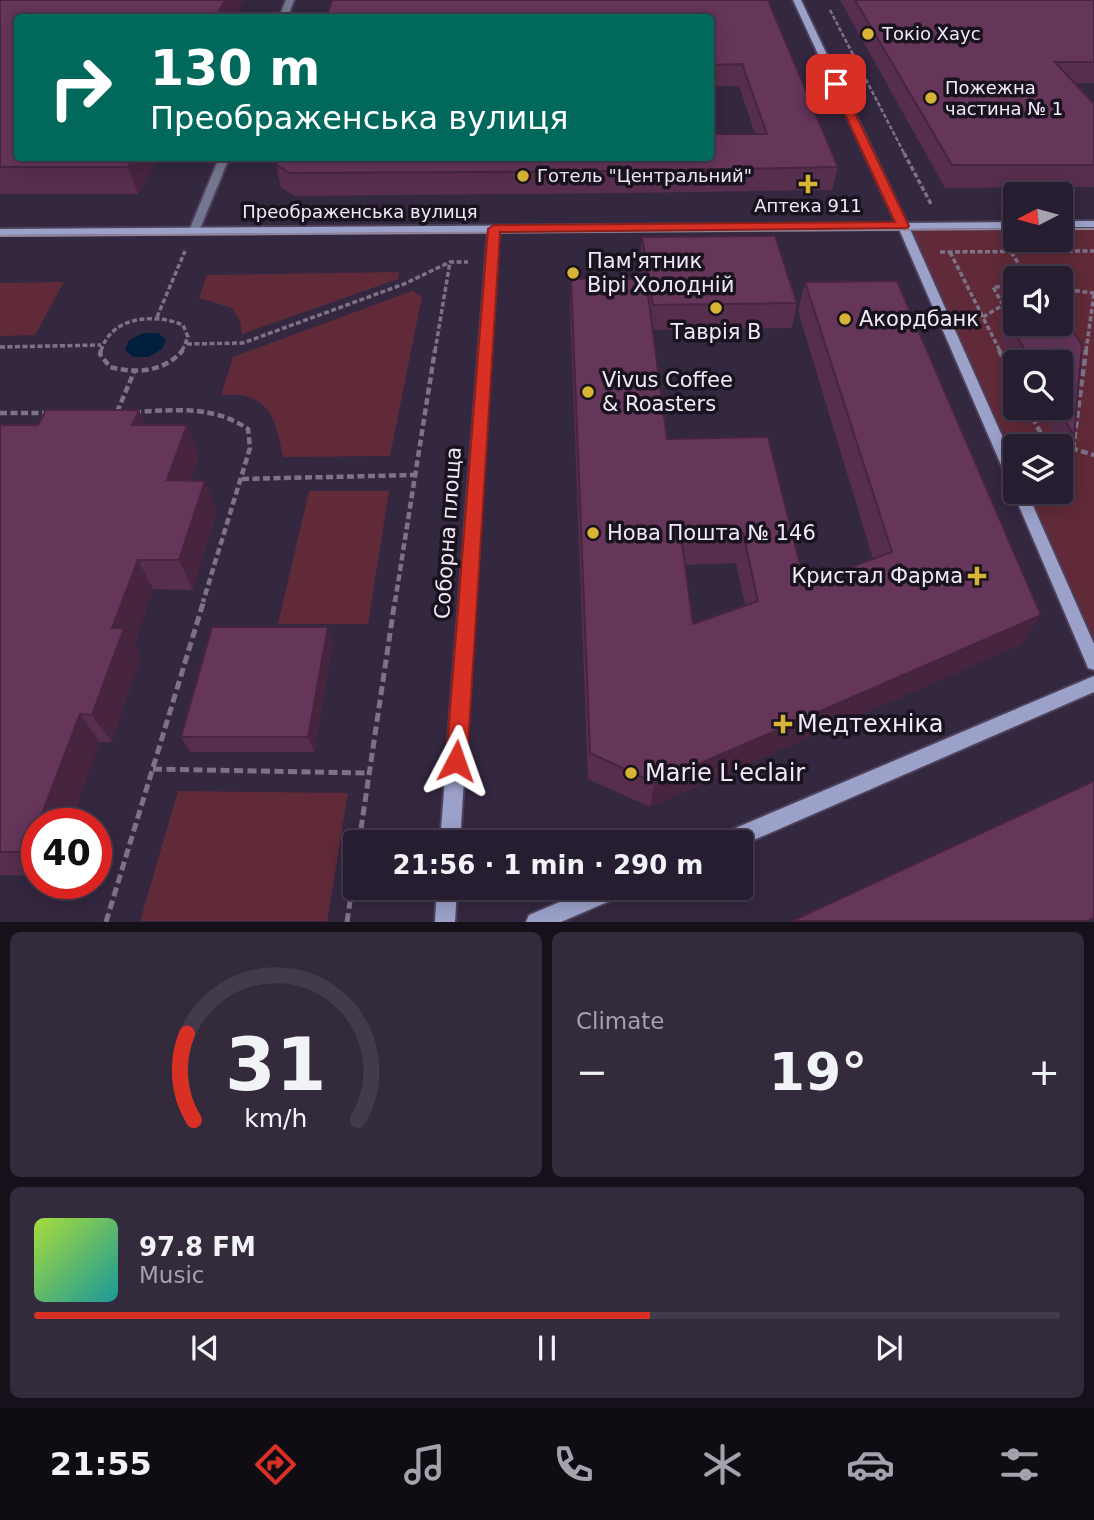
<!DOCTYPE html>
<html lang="en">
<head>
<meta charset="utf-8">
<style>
  :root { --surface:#271d30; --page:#332a3c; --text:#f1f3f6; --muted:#a4a2ab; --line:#433b4c; --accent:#d93025 }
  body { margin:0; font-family:"DejaVu Sans",sans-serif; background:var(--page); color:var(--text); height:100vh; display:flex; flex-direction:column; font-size:26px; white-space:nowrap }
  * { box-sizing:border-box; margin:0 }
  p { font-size:23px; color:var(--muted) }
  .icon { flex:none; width:38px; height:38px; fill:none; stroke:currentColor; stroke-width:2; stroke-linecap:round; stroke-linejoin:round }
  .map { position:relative; height:922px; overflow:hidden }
  .drawer { display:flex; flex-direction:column; gap:10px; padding:10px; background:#15101a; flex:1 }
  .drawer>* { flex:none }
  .guide { position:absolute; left:14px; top:14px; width:700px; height:147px; border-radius:7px; box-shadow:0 4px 18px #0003,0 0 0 2px var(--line); background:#00695c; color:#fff; overflow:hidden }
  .needle { width:46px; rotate:264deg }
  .controls { position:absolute; left:1003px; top:182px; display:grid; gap:14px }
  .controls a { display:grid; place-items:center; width:70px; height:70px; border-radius:7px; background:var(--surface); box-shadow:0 4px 18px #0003,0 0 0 2px var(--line); font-size:35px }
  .speed { position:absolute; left:21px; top:808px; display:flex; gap:14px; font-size:35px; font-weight:700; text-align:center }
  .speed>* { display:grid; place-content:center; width:91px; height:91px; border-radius:50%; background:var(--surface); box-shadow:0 4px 18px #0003,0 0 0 2px var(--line); line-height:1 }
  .speed .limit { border:10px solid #d22; background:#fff; color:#111 }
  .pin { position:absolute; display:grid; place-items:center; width:60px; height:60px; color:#fff; margin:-30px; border-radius:14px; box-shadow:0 4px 10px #0006 }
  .me { position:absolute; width:77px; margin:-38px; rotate:4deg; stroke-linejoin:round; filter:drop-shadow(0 0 5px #0008) }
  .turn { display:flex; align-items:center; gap:24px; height:147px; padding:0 21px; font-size:32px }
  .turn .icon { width:91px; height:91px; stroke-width:2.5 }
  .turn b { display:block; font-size:49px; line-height:60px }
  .big { font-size:52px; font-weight:800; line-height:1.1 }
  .drawer .widget { flex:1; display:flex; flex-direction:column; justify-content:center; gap:10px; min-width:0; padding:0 24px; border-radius:10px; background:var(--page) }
  .drawer .dial { align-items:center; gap:0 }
  .dial svg { height:182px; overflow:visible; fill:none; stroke:var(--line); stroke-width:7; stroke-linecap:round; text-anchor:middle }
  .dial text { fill:var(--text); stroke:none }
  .song { display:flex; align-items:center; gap:21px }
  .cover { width:84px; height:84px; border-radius:10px; background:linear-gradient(135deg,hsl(80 70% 55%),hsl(180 70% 35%)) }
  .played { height:7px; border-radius:4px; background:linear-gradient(90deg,var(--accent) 60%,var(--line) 60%) }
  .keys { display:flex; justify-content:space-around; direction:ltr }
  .heat { display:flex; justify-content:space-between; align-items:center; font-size:38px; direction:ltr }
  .drawer .tiles { flex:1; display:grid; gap:10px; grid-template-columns:1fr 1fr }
  .widget:last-child { grid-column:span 2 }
  .trip { position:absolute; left:343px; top:830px; width:410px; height:70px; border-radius:7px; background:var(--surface); box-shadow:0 4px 18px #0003,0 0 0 2px var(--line); font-weight:800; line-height:70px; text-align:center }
  .menu { display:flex; height:112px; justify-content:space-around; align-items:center; background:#100c13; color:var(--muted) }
  .menu .icon { width:49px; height:49px }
  .menu .active { color:var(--accent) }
  .menu b { font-size:32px; color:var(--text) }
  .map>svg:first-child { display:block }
  .green { fill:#612a38; fill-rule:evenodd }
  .water { fill:#001f3d }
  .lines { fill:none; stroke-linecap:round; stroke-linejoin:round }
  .street-casing { stroke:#4e425a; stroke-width:4 }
  .secondary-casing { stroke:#4e425a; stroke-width:4 }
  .path-far3 { stroke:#7d7288; stroke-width:2.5; stroke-dasharray:4.5 2; stroke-linecap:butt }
  .path-far2 { stroke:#7d7288; stroke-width:3.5; stroke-dasharray:5 2.5; stroke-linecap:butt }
  .path-far1 { stroke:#7d7288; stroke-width:4.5; stroke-dasharray:7 3.5; stroke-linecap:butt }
  .path { stroke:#7d7288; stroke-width:5; stroke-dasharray:9 4.5; stroke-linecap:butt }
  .street { fill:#747791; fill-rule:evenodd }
  .secondary { fill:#9ba1c9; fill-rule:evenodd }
  .tram { stroke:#90859b; stroke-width:2 }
  .wall { fill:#572e4d; fill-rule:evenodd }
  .shaded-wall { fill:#47253f }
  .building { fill:#65355a; stroke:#47253f; stroke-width:2; fill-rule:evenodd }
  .route { fill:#d93025; stroke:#8d1f18; stroke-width:2 }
  .poi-dot { fill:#d7b434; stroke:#19131e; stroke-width:2.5 }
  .labels { text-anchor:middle; stroke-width:7; stroke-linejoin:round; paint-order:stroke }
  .far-poi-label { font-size:18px; fill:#f1e9fa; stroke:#19131e; text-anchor:start }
  .far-street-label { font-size:18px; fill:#f1e9fa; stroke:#19131e }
  .poi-label { font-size:21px; fill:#f1e9fa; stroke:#19131e; text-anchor:start }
  .street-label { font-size:21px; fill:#f1e9fa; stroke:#19131e }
  .near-poi-label { font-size:24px; fill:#f1e9fa; stroke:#19131e; text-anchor:start }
</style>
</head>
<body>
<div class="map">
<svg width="1094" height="922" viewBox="0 0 1094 922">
  <rect width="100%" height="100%" fill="#342740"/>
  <path class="green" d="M1061,224H1094V663L1020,492H1060V446H1015V481L902,226L1015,225V240H1060ZM1015,278H1060V324H1015ZM1015,362H1060V408H1015Z
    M399,272L398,279L242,334L240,321L232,308L199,298L207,275Z
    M64,282L35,335L0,336V283Z
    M412,291L422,296L390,456L283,457C278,434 275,405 249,397C241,394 229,395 221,395L233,357Z
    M309,491H389L368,624H278Z
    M178,791L348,793L327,921H140Z"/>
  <path class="water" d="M143,333H158L166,340L162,349L148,357H133L125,350L129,340Z"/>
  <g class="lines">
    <g class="street-casing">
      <path id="street" d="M286,0H294L287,18H279Z
        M219,158H229L199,231L194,234L190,233L189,231Z"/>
    </g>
    <g class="secondary-casing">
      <path id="secondary" d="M793,0H801L907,223L1015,222V228L910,229L1015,465V486L1010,485L1008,481L899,229L499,232L460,842H440L488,232L0,235V229L896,223Z
        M1060,221H1094V227H1060Z
        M1015,488V492H1027L1094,644V670L1088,668L1086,663L1013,492Z
        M1094,676V692L740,846V842H716L719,835Z
        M437,887H457L455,922H435Z
        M595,887H629L626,894L561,922H526L529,915Z"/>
    </g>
    <path class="path-far3" d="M830,10L905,155"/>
    <path class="path-far2" d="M904,153L931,204
      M940,252L1094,251
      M950,252L1000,351
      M1011,252L1028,278
      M1060,289L1094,293
      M1003,305L993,287L1015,286
      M157,317L185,251
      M983,317L1003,305L1015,304
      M187,344L243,343L404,284L450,262H468
      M0,347L101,345
      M101,351C111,316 155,313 183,325L188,337L182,351
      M435,351L450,262
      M1086,351L1094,294"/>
    <path class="path-far1" d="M101,350L100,354L110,367C136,374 165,372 183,350
      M999,350L1015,382
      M1028,408L1044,440L1063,446
      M117,412L134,372
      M134,412C175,410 213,405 248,429L250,448L203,602
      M0,413H48
      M1071,448L1094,455
      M1073,449L1086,350
      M242,479L414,475
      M395,602L435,350"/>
    <path class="path" d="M153,769L369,773
      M359,842L395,600
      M106,922L204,600
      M347,922L355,867"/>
    <use href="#street" class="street"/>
    <use href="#secondary" class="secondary"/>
    <path class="tram" d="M1060,229H1094
      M0,236L1015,229"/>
  </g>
  <path class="wall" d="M0,0H243L234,18H18V158H158L138,194H0Z
    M768,0L838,167L832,190L628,193L295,196L281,188L276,165L755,134L739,86H710V18Z
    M840,0H1094V83H1074L1094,104V187L945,188Z
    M642,237L797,303L792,328L653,330L667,439L805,584L873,559L798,311L805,282L1022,644L650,807L588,779L570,309L571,279H643L640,261ZM736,563L745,605L693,624L685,565Z
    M1060,319H1065L1082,345L1074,436L1064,453L1039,408H1060V362H1015V365L1000,338L1007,320H1015V324H1060Z
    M139,410L145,425H187L199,456L191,481L217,511L193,590L153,589L134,645L141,656L112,742H100L37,824V876L0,875V425H38Z
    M328,627L333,643L314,752H190L181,737Z"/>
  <path class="shaded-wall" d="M225,0H243L234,18H215Z
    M134,158H158L138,194L128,167Z
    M139,410L152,441L132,425Z
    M187,425L199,456L181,511L167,480Z
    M205,481L217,511L193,590L179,560Z
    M138,560L153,589L134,645L141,656L112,742L92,715L112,628Z
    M1041,615L1022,644L650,807L655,783Z
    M328,627L333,643L314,752L308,737Z
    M80,714L100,742L71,824H38Z
    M37,828V861L28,852Z"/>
  <path class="building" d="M0,0H225L215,18H18V158H134L128,167H0Z
    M332,0H768L838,167L629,171L290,173L276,165L278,158H710V134H767L742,64L710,65V18H326Z
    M855,0H1094V62H1055L1094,104V165H952Z
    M775,236L797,303L653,305L642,237Z
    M571,279H646L667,439L768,437L805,584L892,552L805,282L897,281L1041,615L655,783L590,753ZM743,533L758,601L693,624L681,536Z
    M1060,319H1065L1082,345L1074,436L1058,408H1060V362H1032L1007,320H1015V324H1060Z
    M46,410H139L132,425H187L167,480L205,481L179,560H138L112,628H124L92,715L80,714L38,824H37V828L28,852H0V425H38Z
    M212,627H328L308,737H181Z
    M1094,781V918L1088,921H792Z"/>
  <path class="route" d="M833,82L841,84L909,226L907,228L500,232L467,761L464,768L456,771L449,768L446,761L488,229L494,225L895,222L831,84Z"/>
  <g class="poi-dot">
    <circle cx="868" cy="34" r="7"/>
    <circle cx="931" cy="98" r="7"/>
    <circle cx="523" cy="176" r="7"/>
    <path d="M804.5 173.5h7v7h7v7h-7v7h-7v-7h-7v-7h7z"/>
    <circle cx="573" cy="273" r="7"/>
    <circle cx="716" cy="308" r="7"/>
    <circle cx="845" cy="319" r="7"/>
    <circle cx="588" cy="392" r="7"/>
    <circle cx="593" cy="533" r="7"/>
    <path d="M973.5 565.5h7v7h7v7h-7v7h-7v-7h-7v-7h7z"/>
    <path d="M779.5 713.5h7v7h7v7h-7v7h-7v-7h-7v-7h7z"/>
    <circle cx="631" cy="773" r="7"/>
  </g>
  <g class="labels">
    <g class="far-poi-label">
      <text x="882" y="40">Токіо Хаус</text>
      <text x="945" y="94">Пожежна<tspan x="945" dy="21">частина № 1</tspan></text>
      <text x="537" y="182">Готель "Центральний"</text>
      <text x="808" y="212" text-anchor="middle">Аптека 911</text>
    </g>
    <g class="far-street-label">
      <text x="360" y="218">Преображенська вулиця</text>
    </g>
    <g class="poi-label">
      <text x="587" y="268">Пам'ятник<tspan x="587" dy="24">Вірі Холодній</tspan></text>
      <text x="859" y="326">Акордбанк</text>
      <text x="716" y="339" text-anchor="middle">Таврія В</text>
      <text x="602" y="387">Vivus Coffee<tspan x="602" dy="24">&amp; Roasters</tspan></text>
      <text x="607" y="540">Нова Пошта № 146</text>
      <text x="963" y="583" text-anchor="end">Кристал Фарма</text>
    </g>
    <g class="street-label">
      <text transform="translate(448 533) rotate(-86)" y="7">Соборна площа</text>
    </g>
    <g class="near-poi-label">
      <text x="797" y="732">Медтехніка</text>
      <text x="645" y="781">Marie L'eclair</text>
    </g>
  </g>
</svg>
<div class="controls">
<a><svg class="needle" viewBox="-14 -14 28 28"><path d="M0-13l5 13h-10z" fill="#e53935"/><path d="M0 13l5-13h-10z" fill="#a4a2ab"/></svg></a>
<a><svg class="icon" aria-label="sound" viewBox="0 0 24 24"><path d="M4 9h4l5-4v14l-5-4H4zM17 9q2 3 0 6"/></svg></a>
<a><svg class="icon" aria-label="search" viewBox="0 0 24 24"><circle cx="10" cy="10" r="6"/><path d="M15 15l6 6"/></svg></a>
<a><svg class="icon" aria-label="layers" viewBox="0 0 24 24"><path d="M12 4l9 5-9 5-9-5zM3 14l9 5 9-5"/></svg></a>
</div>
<div class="speed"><div class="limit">40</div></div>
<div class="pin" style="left:836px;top:84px;background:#d93025"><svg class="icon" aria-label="arrive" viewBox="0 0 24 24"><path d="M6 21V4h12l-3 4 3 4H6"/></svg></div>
<svg class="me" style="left:456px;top:761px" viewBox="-20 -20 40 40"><path d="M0-17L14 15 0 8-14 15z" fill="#d93025" stroke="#fff" stroke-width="4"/></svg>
<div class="trip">21:56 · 1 min · 290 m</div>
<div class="guide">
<div class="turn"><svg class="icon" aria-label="right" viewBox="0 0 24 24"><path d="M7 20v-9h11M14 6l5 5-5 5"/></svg><div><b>130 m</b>Преображенська вулиця</div></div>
</div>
</div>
<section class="drawer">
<div class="tiles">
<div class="widget dial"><svg viewBox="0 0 100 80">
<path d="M14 69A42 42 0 1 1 86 69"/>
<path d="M14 69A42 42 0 0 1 11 31" stroke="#d93025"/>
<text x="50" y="56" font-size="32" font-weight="700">31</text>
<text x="50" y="72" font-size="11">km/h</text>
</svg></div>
<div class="widget"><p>Climate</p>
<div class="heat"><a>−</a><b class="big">19°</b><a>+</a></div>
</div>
<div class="widget">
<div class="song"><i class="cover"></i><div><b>97.8 FM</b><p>Music</p></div></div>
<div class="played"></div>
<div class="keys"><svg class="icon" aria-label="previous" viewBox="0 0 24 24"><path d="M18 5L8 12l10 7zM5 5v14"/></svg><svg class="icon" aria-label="pause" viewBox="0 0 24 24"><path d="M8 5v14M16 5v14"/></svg><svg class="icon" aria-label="next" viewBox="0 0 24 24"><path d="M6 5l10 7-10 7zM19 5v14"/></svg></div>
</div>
</div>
</section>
<nav class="menu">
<b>21:55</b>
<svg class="icon active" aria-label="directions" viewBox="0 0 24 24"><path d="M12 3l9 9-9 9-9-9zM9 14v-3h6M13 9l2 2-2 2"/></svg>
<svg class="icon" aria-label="music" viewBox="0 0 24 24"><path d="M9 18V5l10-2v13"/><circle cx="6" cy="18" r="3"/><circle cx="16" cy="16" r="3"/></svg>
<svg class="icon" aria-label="phone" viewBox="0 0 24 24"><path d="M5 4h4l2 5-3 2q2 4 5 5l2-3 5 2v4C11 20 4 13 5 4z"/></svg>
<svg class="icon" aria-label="climate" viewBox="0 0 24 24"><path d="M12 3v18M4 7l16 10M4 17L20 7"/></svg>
<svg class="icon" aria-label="car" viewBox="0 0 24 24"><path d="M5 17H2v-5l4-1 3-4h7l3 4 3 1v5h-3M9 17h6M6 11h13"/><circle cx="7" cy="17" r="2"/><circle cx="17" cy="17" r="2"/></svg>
<svg class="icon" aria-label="filters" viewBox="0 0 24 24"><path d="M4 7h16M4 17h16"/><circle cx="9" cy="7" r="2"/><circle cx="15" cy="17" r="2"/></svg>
</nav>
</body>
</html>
